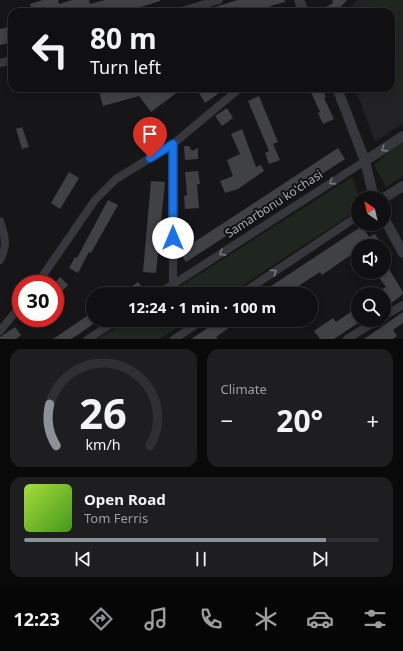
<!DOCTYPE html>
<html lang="en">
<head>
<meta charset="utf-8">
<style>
  :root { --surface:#101012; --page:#1e1e20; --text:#f1f3f6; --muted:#9c9d9f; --line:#303032; --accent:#8c9099 }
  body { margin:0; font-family:"Noto Sans",sans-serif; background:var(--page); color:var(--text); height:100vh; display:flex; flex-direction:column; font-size:15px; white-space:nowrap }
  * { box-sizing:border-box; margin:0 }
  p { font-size:13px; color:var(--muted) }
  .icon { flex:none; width:22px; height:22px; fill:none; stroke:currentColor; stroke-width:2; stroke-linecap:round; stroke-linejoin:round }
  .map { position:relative; height:339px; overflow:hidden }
  .side { display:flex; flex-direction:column; gap:10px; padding:10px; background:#09090a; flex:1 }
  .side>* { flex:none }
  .banner { position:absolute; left:8px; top:8px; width:387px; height:84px; border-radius:12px; box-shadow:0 2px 6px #0003,0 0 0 1px var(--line); background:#101012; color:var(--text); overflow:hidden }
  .needle { width:26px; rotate:326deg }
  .controls { position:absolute; left:351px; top:191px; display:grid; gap:8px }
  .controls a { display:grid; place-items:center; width:40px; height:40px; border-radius:50%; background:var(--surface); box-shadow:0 2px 6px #0003,0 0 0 1px var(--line); font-size:20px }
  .speed { position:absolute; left:12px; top:275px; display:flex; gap:8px; font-size:20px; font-weight:700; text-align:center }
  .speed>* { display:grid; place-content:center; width:52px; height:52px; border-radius:50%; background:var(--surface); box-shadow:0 2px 6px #0003,0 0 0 1px var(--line); line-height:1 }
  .speed .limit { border:6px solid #d22; background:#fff; color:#111 }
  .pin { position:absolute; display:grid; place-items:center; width:34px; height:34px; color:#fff; margin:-41px -17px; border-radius:50% 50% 50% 0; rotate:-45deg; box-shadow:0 0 4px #0007 }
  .pin .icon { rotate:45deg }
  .me { position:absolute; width:44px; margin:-22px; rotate:0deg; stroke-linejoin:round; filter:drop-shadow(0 0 3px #0008) }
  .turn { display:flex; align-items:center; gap:14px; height:84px; padding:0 16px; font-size:18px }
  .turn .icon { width:52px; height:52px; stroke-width:2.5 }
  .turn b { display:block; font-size:28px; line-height:34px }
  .big { font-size:30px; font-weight:700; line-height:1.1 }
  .side .widget { flex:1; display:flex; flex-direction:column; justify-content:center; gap:6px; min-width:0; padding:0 14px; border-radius:12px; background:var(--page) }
  .side .dial { align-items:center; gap:0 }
  .dial svg { height:104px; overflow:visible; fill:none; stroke:var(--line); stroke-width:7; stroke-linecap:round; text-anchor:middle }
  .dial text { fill:var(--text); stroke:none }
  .song { display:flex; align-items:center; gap:12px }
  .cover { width:48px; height:48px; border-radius:6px; background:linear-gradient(135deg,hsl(80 70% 55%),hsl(100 70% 35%)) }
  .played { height:4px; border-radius:2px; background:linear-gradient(90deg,var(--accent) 85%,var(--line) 85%) }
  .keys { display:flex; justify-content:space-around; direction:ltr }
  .heat { display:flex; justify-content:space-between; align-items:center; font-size:22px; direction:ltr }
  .side .tiles { flex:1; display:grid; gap:10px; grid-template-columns:1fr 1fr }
  .widget:last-child { grid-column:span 2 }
  .trip { position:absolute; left:86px; top:287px; width:232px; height:40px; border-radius:20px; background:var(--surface); box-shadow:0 2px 6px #0003,0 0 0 1px var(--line); font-weight:700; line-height:40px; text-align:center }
  .dock { display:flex; height:64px; justify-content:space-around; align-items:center; background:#060607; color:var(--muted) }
  .dock .icon { width:28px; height:28px }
  .dock .current { color:var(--accent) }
  .dock b { font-size:18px; color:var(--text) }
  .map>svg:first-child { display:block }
  .built { fill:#222225 }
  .green { fill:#1e261f }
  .building { fill:#404145 }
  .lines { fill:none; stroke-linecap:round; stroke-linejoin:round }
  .minor { stroke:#37383d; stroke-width:8 }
  .tertiary { stroke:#37383d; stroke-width:10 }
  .oneway { stroke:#757881 }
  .route-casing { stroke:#114b97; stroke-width:10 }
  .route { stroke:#1a73e8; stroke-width:7 }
  .labels { text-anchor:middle; stroke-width:4; stroke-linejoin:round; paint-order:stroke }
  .street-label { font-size:12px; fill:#a8adb8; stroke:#111113 }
</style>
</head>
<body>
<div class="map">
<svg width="403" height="339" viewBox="0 0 403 339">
  <rect width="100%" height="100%" fill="#161618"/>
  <path class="built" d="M357,0H403V123L375,142L355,88H391V12H347Z"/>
  <path class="green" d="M378,0H403V35L391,43V12H360Z
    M403,51V99L391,81V59Z
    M403,142V176L386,187L374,165L391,150Z
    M352,177L360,198H358V210L229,294H168Z
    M127,320H189L160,339H97Z"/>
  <path class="building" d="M43,0H58L59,4L72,0H89L90,4L105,0H160V1L125,12H32L30,4Z
    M238,0H285V2L270,6L271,9L264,12H202L201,11Z
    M332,0H347L336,12H317L333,3Z
    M12,26V42L0,45V29Z
    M98,88H183L151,112L139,96L103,106Z
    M206,88H214L218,94L205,103L199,93Z
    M309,88H322L326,97L324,98L334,119L323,124L318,113L320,112Z
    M259,96L278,142L273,144L280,160L269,164L265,153L269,151L248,101Z
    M227,108L233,118L222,126L215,116Z
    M22,127L29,147L22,149L16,129Z
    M242,129L256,167L261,165L264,171L238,189L225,193L220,181L233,176L227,160L240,154L231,134Z
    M184,146H189L192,151L198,148V159L185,160Z
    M338,148L345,159L186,262L179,252Z
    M198,171L200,184H197L199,208L185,209L184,196L187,195L185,172Z
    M69,172L79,178L60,209L51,203Z
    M151,181L165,182L156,273L143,272Z
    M108,200L118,205L91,253L89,252L78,273L69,268L75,257L77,258Z
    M362,226L369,237L375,234L383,246H358V250L322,275L320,272L286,294H259Z
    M384,261L403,292V294L384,309V294H375L386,287L375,272H384Z
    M60,277L68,285L59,294L55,290V283Z
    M138,282L144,291L139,294H130L127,290Z
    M358,307V323L334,339H320L314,331L333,318L336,322Z
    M93,312V324L79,334L71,339H53Z
    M403,312V323L393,330L397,336L393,339H364Z
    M220,320H240L216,337L218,339H191Z
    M15,327L21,335L16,339H0V337Z"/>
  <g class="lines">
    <path class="minor" d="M178,12L219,0
      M0,63L12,60
      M173,144V284
      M0,221C5,236 8,245 0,260
      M37,284L95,200L116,179L173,144L240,88
      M158,294L365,161
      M241,294L358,216
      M384,316L403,305
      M0,331L21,305
      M88,339L117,320
      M174,339L203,320
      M347,339L378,320"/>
    <path class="tertiary" d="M299,0L304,12
      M337,88L365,161L374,198
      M365,161L403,136
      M384,198L403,186
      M384,218L403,253"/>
  </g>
  <defs><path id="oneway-chevron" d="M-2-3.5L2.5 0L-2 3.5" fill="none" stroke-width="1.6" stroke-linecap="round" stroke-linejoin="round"/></defs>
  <g class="oneway">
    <use href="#oneway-chevron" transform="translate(384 149) rotate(147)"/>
    <use href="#oneway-chevron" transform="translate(332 182) rotate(147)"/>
    <use href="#oneway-chevron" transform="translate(222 253) rotate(147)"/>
    <use href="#oneway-chevron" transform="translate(274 272) rotate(-34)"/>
  </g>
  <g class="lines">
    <g class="route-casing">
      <path id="route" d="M150,158L173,144V238"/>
    </g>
    <use href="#route" class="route"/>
  </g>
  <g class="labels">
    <g class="street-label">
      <text transform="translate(274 204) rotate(-33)" y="4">Samarbonu ko'chasi</text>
    </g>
  </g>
</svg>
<div class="controls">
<a><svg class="needle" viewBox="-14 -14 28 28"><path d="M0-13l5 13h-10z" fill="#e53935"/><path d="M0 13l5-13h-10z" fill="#9c9d9f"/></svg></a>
<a><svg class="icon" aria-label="sound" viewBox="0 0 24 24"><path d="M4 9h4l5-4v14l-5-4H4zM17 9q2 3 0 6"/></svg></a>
<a><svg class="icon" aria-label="search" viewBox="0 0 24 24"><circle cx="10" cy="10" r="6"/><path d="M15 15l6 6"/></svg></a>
</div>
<div class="speed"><div class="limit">30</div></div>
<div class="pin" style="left:150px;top:158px;background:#d93025"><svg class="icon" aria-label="arrive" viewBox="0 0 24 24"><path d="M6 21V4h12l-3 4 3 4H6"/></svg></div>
<svg class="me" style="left:173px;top:238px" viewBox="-20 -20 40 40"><circle r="19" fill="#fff"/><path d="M0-13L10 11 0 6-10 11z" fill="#1a73e8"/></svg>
<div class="trip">12:24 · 1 min · 100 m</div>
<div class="banner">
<div class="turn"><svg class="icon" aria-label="left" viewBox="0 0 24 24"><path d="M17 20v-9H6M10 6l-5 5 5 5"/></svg><div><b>80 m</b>Turn left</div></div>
</div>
</div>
<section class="side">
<div class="tiles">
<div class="widget dial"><svg viewBox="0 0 100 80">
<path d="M14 69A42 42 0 1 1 86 69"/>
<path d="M14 69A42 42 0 0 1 9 37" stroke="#8c9099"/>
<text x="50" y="56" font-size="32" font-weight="700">26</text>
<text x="50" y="72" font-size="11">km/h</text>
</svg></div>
<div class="widget"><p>Climate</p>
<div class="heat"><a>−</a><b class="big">20°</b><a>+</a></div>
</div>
<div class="widget">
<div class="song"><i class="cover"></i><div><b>Open Road</b><p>Tom Ferris</p></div></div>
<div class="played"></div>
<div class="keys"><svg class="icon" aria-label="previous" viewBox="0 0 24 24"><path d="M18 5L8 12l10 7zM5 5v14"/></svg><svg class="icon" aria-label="pause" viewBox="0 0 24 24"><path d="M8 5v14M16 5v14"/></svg><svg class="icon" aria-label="next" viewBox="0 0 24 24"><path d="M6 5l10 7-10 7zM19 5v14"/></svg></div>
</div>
</div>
</section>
<nav class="dock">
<b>12:23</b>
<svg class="icon current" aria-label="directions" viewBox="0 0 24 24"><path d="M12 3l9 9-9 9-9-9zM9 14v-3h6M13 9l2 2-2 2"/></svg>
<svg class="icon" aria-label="music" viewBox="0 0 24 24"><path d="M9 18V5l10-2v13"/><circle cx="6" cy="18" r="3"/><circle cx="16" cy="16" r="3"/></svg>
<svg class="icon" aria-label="phone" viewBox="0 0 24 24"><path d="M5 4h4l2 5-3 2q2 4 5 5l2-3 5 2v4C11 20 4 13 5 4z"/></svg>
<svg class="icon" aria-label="climate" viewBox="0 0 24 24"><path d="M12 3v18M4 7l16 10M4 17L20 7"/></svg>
<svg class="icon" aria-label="car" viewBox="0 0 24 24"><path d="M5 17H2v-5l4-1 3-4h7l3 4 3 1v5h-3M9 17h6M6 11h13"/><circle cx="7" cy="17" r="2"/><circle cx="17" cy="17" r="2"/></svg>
<svg class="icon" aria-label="filters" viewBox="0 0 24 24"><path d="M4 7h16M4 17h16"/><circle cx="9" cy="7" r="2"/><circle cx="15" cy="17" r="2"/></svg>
</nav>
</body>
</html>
